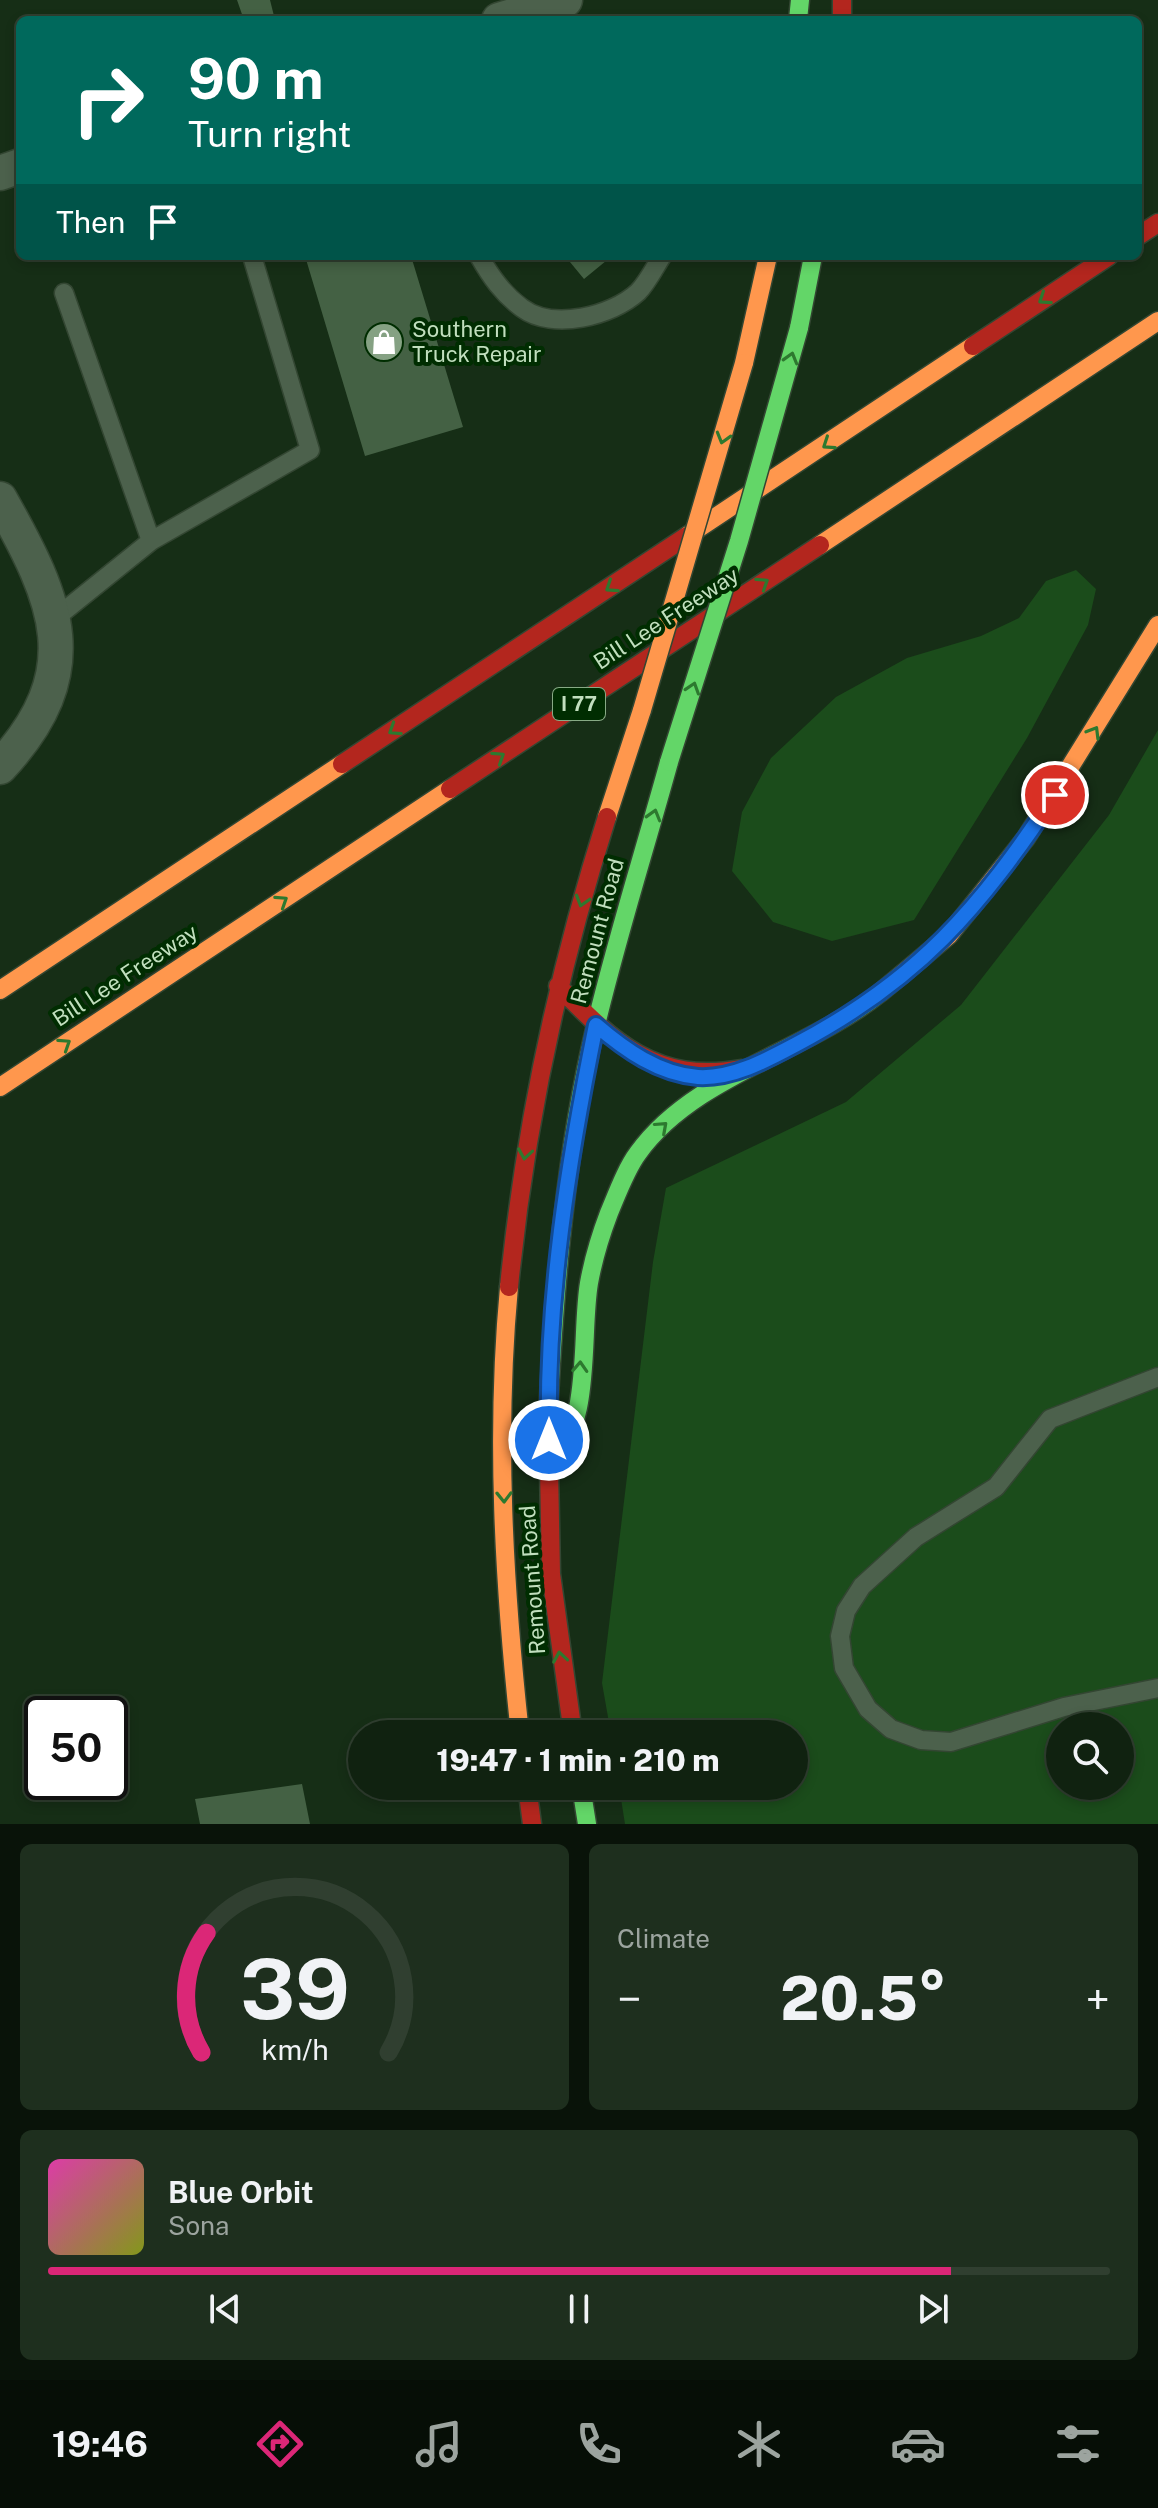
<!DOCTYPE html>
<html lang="en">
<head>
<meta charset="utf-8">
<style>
  :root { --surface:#102210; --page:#1e2f1e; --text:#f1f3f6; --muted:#9ca49f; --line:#303f30; --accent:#db2777 }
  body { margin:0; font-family:"Public Sans",sans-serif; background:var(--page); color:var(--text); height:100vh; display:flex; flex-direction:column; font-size:30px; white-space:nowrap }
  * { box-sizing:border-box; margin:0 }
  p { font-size:26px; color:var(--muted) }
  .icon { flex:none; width:44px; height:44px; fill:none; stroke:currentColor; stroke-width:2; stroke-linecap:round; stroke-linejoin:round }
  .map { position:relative; height:1824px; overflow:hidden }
  .side { display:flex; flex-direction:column; gap:20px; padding:20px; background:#091309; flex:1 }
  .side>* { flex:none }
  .banner { position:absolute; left:16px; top:16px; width:1126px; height:244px; border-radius:12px; box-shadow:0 4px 12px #0003,0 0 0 2px var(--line); background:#00695c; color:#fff; overflow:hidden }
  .buttons { position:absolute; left:1046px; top:1712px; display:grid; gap:16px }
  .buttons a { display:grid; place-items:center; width:88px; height:88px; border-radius:50%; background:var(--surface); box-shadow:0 4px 12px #0003,0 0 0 2px var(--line); font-size:40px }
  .speed { position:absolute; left:24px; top:1696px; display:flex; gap:16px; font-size:40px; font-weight:700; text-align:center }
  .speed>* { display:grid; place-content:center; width:104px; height:104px; border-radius:50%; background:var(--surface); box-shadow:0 4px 12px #0003,0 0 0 2px var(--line); line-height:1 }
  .speed .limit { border:4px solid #111; border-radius:12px; background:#fff; color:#111 }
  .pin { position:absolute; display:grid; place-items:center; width:68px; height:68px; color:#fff; margin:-34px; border:4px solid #fff; border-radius:50%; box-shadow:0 2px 8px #0007 }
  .me { position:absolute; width:88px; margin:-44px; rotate:0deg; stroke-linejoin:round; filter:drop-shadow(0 0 6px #0008) }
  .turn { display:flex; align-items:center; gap:28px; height:168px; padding:0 40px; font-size:36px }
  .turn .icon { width:104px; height:104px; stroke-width:2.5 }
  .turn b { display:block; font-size:56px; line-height:68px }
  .then { display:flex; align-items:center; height:76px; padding:0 40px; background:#0003; gap:16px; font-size:30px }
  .big { font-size:60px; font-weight:800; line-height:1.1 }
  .side .card { flex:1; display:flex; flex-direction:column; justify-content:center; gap:12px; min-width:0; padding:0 28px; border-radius:12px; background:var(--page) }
  .side .dial { align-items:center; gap:0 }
  .dial svg { height:208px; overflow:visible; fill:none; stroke:var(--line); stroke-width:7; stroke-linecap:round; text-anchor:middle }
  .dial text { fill:var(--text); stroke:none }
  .song { display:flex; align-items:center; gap:24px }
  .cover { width:96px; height:96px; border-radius:12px; background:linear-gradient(135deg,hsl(320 70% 55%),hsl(70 70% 35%)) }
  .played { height:8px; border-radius:4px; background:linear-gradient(90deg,var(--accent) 85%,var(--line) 85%) }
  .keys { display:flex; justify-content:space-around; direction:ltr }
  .heat { display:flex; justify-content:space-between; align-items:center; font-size:44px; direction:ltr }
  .side .tiles { flex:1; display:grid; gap:20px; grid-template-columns:1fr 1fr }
  .card:last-child { grid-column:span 2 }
  .trip { position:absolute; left:348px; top:1720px; width:460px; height:80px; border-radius:40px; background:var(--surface); box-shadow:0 4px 12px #0003,0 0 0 2px var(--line); font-weight:800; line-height:80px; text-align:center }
  .dock { display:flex; height:128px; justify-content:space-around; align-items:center; background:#060e06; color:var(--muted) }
  .dock .icon { width:56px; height:56px }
  .dock .active { color:var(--accent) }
  .dock b { font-size:36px; color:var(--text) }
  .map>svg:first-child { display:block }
  .green { fill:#1b4c1b; fill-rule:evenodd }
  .building { fill:#446144 }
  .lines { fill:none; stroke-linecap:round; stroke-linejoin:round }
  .lane-casing { stroke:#334632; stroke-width:21 }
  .street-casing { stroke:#334632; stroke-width:37 }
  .fast-casing { stroke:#334632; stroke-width:21 }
  .slow-casing { stroke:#334632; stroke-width:21 }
  .jam-casing { stroke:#334632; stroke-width:21 }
  .lane { stroke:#4c614c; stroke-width:18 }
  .street { stroke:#4c614c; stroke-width:34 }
  .fast { stroke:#63d668; stroke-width:18 }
  .slow { stroke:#ff974d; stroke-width:18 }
  .jam { stroke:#b3261e; stroke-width:18 }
  .fast-bridge-casing { stroke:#334632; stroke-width:21; stroke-linecap:butt }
  .slow-bridge-casing { stroke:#334632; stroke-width:21; stroke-linecap:butt }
  .fast-bridge { stroke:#63d668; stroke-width:18 }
  .slow-bridge { stroke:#ff974d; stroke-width:18 }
  .oneway { stroke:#2d792f }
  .route-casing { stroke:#114b97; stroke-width:20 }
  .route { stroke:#1a73e8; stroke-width:14 }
  .labels { text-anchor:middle; stroke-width:8; stroke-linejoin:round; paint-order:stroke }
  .shield { fill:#002d01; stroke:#87aa85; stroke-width:2 }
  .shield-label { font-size:20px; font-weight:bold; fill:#c1dfbe }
  .poi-label { font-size:22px; fill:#c1dfbe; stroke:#002d01; text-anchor:start }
  .street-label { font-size:22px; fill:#c1dfbe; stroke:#002d01 }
</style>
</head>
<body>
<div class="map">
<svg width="1158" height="1824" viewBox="0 0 1158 1824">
  <rect width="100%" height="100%" fill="#162e16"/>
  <path class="green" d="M1076,570L1096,589L1088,625L1027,738L914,920L832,941L773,922L732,871L742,812L771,758L836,697L907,658L981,636L1019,618L1046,581Z
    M1158,730V1824H625L619,1786H794V1734H611L602,1683L653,1262L666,1188L846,1102L961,1005L1109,815ZM1060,1726H1120V1786H1060Z"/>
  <path class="building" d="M237,0H270L275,20H244Z
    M305,256H411L463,427L365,456Z
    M565,256H612L584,279Z
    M302,1784L310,1824H200L195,1799Z"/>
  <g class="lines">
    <g class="lane-casing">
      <path id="lane" d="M479,256C491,277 503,294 522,308C553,331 612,316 638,292C647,283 655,267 662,256
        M64,293L151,541
        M53,620L151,541L310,450L252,256
        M1158,1377L1050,1419L996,1487L916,1537L862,1586L846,1611L840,1636L844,1668L868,1709L891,1729L921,1740L951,1742L1064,1707L1158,1688"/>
    </g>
    <g class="street-casing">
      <path id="street" d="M499,20L565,0
        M0,173L20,166
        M0,499C58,602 89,671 0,767"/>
    </g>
    <g class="fast-casing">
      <path id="fast" d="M798,20L800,0
        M799,328L813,256
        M548,1415C555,1284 565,1153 596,1025C617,937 645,849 669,762
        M549,1462C593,1428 580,1336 589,1283C593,1261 601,1234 609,1213C617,1194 626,1169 638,1153C694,1075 809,1051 881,992
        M581,1786L587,1824"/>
    </g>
    <g class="slow-casing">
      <path id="slow" d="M744,363L768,256
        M687,536L973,346
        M820,545L1158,321
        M607,817L642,710
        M0,990L342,764
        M881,992L949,935L1026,838L1158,625
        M0,1087L450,789
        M509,1287C495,1436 504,1586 520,1734"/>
    </g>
    <g class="jam-casing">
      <path id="jam" d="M842,0V20
        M1138,236L1158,223
        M973,346L1109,256
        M342,764L687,536
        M450,789L820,545
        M558,986C614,1043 656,1084 741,1069
        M509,1287C525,1125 558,971 607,817
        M548,1415L551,1574L573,1734
        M527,1786L532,1824"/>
    </g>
    <use href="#lane" class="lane"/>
    <use href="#street" class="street"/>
    <use href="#fast" class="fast"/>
    <use href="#slow" class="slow"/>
    <use href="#jam" class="jam"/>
    <g class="fast-bridge-casing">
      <path id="fast-bridge" d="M669,762L739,541L799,328"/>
    </g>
    <g class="slow-bridge-casing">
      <path id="slow-bridge" d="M642,710L744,363"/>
    </g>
    <use href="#fast-bridge" class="fast-bridge"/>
    <use href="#slow-bridge" class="slow-bridge"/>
  </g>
  <defs><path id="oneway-chevron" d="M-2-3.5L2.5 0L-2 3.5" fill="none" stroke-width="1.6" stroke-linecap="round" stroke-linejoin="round" transform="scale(2)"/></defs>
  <g class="oneway">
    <use href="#oneway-chevron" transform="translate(1044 299) rotate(146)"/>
    <use href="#oneway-chevron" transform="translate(791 358) rotate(-74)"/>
    <use href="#oneway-chevron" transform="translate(723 438) rotate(106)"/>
    <use href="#oneway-chevron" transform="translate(828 444) rotate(146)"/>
    <use href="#oneway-chevron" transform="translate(763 583) rotate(-33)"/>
    <use href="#oneway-chevron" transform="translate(611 587) rotate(146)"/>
    <use href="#oneway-chevron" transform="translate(693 688) rotate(-72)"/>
    <use href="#oneway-chevron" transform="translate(394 730) rotate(147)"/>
    <use href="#oneway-chevron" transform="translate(1094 732) rotate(-59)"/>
    <use href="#oneway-chevron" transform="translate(499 757) rotate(-33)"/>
    <use href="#oneway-chevron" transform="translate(654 815) rotate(-74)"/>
    <use href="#oneway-chevron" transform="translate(282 901) rotate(-33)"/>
    <use href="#oneway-chevron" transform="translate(582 901) rotate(107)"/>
    <use href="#oneway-chevron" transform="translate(65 1044) rotate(-33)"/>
    <use href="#oneway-chevron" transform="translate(662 1127) rotate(-42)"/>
    <use href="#oneway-chevron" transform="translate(525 1154) rotate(99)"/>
    <use href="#oneway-chevron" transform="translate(580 1367) rotate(-87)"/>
    <use href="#oneway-chevron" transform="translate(504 1497) rotate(89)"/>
    <use href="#oneway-chevron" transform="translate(560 1657) rotate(-99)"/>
  </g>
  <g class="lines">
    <g class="route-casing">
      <path id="route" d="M549,1440C546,1300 568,1162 596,1025C625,1050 659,1074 698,1077C732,1079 767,1060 795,1045C919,980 979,909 1055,795"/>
    </g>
    <use href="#route" class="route"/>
  </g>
  <defs>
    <g id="shop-disc" transform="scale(2)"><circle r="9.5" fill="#85a183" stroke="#002d01"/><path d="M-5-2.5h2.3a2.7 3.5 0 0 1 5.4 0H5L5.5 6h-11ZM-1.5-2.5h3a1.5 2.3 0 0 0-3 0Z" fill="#fff"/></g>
  </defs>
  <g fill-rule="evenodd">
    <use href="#shop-disc" x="384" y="342"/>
  </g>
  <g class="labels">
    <rect class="shield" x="553" y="688" width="52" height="32" rx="6"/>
    <g class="shield-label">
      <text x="579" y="711">I 77</text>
    </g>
    <g class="poi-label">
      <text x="412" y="337">Southern<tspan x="412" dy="25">Truck Repair</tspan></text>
    </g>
    <g class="street-label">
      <text transform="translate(666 618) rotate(-33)" y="8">Bill Lee Freeway</text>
      <text transform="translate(597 931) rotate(-75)" y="8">Remount Road</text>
      <text transform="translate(125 975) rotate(-33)" y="8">Bill Lee Freeway</text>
      <text transform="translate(532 1580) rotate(-94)" y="8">Remount Road</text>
    </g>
  </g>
</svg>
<div class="buttons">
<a><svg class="icon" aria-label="search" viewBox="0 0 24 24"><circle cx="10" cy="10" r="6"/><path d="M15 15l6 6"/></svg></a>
</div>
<div class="speed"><div class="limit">50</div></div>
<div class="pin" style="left:1055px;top:795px;background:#d93025"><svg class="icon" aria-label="arrive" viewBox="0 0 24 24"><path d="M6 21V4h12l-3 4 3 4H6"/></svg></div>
<svg class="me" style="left:549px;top:1440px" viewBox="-20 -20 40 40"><circle r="17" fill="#1a73e8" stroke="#fff" stroke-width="3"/><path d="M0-11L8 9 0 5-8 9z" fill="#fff"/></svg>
<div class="trip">19:47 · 1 min · 210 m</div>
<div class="banner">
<div class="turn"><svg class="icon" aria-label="right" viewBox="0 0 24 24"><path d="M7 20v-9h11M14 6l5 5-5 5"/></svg><div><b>90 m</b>Turn right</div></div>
<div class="then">Then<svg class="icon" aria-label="arrive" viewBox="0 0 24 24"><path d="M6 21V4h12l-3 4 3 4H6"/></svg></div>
</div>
</div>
<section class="side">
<div class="tiles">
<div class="card dial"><svg viewBox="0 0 100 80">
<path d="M14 69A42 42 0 1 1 86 69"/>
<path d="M14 69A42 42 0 0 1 16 23" stroke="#db2777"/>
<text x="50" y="56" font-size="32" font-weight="700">39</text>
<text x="50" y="72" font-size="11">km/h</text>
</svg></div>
<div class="card"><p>Climate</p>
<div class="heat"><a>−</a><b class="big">20.5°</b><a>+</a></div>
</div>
<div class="card">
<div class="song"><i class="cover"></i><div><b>Blue Orbit</b><p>Sona</p></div></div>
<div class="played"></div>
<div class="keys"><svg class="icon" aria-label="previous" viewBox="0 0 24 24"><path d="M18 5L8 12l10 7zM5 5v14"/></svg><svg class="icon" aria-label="pause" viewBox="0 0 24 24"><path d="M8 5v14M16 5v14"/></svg><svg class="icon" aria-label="next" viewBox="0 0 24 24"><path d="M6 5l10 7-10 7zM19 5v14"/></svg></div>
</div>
</div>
</section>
<nav class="dock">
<b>19:46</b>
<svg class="icon active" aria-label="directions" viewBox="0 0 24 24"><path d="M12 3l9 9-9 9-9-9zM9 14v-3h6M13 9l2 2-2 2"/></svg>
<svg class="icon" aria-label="music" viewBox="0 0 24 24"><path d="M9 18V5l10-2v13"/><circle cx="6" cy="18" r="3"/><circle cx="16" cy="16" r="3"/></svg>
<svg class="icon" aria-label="phone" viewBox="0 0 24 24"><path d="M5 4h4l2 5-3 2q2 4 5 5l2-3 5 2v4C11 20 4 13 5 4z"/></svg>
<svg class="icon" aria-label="climate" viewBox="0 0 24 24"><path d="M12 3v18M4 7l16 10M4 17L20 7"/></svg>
<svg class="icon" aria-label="car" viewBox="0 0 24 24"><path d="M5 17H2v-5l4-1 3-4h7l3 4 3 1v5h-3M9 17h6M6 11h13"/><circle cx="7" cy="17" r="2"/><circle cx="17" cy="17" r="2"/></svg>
<svg class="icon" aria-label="filters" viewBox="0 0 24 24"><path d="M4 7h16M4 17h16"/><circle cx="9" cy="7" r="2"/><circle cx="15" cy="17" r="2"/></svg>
</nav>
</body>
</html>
